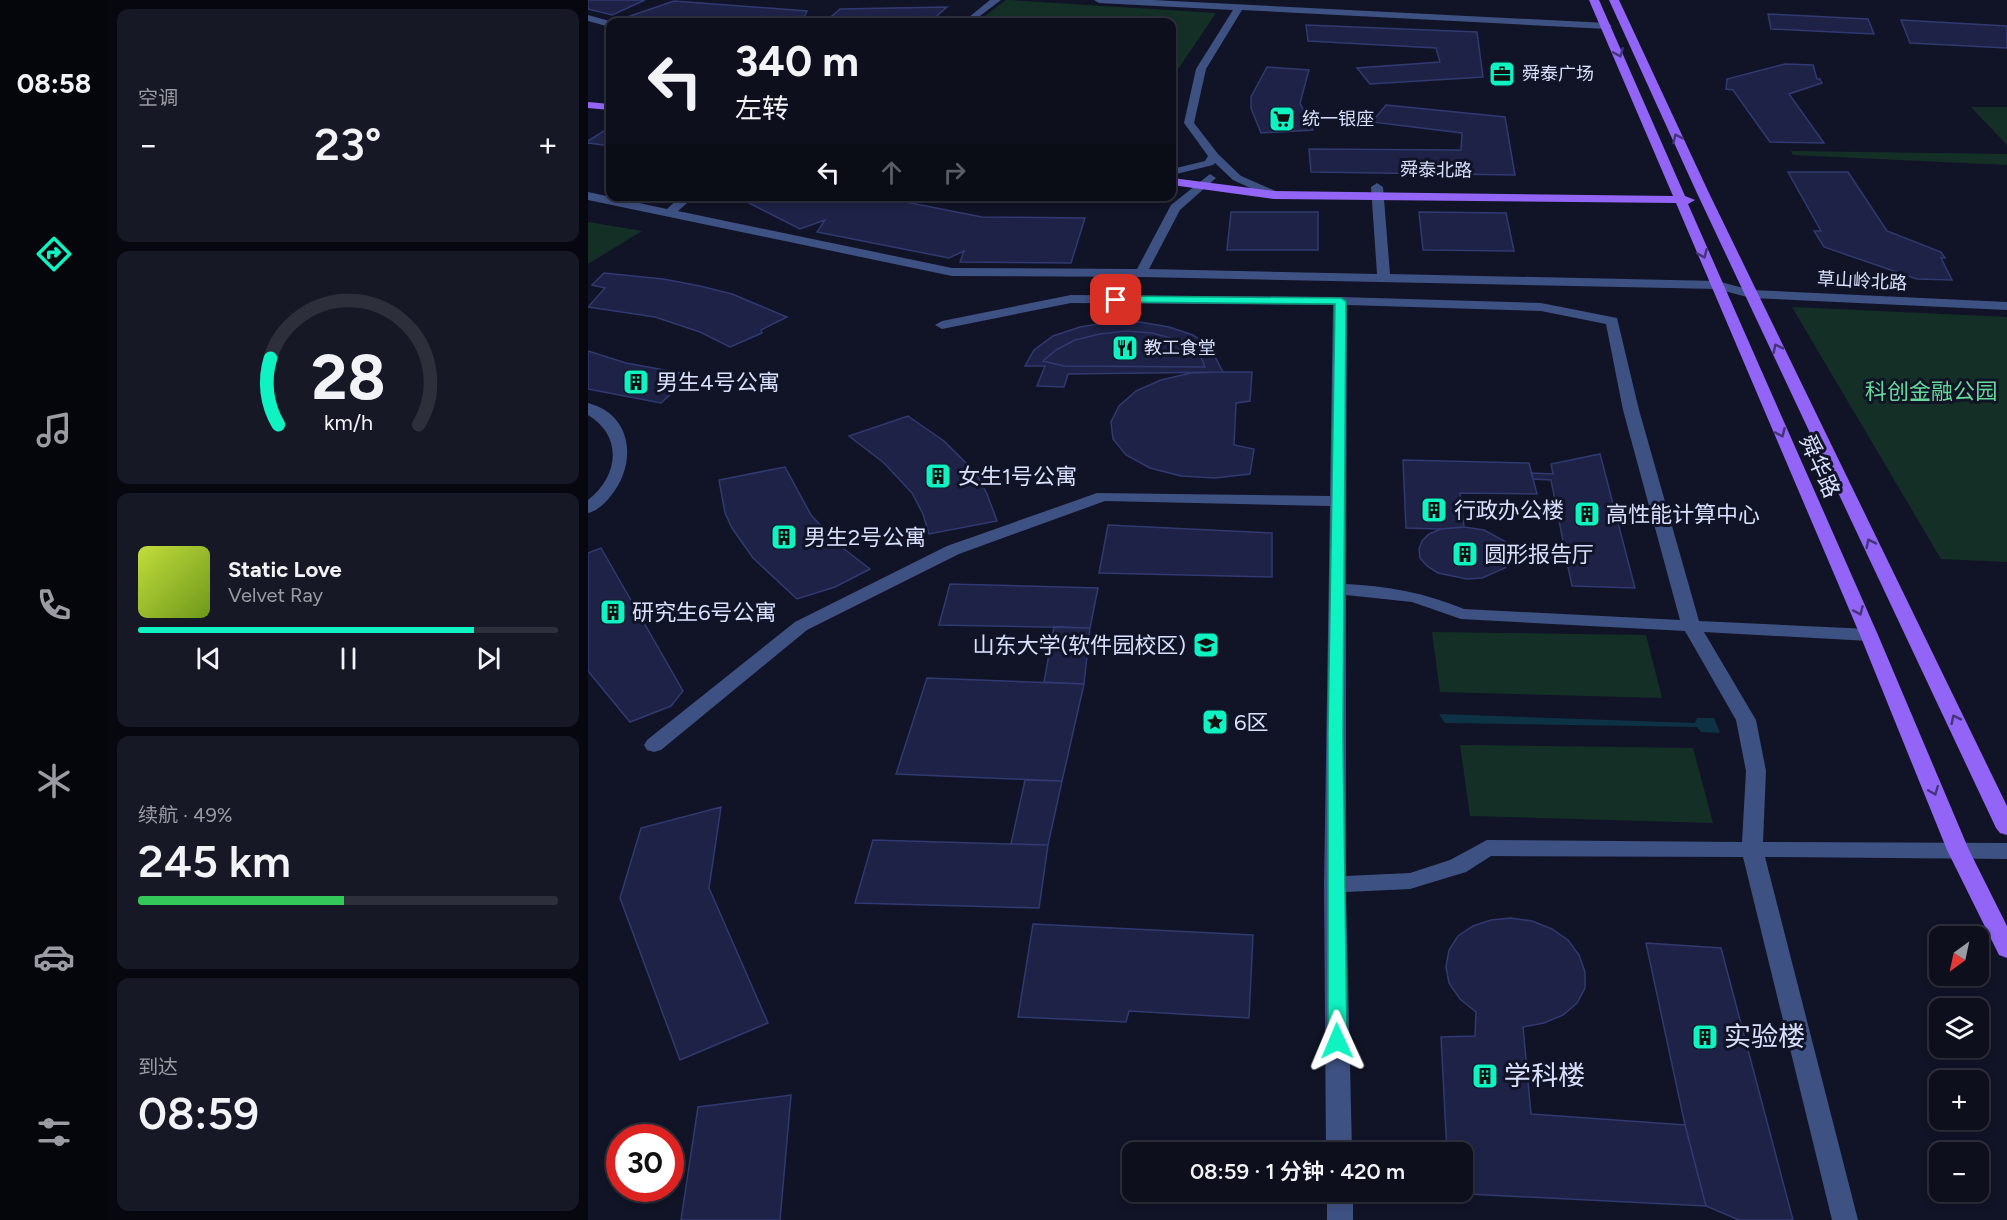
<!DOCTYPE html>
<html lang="zh">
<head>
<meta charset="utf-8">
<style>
  :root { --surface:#0d0f1c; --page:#161825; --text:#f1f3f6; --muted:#9a9ca3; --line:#2d2f3b; --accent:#0ff2c1 }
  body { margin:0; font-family:Figtree,"Noto Sans SC",sans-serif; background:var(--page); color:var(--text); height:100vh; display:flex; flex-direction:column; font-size:22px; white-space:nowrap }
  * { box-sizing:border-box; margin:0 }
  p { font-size:20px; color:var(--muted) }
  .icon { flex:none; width:33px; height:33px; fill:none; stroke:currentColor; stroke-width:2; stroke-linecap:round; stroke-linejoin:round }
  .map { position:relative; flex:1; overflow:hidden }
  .details { display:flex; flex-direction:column; gap:9px; padding:9px; background:#07080f; width:480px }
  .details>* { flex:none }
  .banner { position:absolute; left:18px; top:18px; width:570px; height:183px; border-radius:12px; box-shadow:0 3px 9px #0003,0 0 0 2px var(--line); background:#0d0f1c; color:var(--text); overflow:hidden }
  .needle { width:39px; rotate:213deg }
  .tools { position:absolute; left:1341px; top:926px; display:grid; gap:12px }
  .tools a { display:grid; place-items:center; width:60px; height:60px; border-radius:12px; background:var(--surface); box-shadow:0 3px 9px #0003,0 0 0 2px var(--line); font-size:30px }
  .speed { position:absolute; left:18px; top:1124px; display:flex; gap:12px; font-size:30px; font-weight:700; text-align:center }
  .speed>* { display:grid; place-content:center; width:78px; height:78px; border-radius:50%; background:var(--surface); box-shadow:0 3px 9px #0003,0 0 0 2px var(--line); line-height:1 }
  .speed .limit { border:9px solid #d22; background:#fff; color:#111 }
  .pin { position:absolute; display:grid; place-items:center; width:51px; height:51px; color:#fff; margin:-26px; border-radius:12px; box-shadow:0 3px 9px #0006 }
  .me { position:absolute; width:66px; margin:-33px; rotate:359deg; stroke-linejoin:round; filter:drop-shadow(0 0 4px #0008) }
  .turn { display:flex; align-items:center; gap:21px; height:126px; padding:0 30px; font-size:27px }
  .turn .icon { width:78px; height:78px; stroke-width:2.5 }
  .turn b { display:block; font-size:42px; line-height:51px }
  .lanes { display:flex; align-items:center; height:57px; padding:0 30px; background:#0003; justify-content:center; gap:30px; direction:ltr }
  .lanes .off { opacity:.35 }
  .big { font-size:45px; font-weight:600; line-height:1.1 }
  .details .tile { flex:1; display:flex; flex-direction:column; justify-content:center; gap:9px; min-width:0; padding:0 21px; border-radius:12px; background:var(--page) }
  .details .dial { align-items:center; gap:0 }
  .dial svg { height:156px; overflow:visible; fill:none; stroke:var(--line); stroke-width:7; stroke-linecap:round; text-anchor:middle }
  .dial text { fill:var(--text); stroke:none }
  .song { display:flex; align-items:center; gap:18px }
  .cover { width:72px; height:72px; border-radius:9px; background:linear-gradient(135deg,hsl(70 70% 55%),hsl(80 70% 35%)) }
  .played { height:6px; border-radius:3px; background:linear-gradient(90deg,var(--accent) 80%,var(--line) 80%) }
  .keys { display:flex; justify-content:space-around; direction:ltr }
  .heat { display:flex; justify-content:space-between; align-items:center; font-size:33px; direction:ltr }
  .charge { height:9px; border-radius:4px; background:linear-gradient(90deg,#34c759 49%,var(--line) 0) }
  .trip { position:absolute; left:534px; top:1142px; width:351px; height:60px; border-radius:12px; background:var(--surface); box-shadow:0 3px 9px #0003,0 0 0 2px var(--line); font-weight:600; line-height:60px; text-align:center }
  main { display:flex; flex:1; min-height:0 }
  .tabs { display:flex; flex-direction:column; width:108px; justify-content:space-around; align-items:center; background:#05060b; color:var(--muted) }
  .tabs .icon { width:42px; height:42px }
  .tabs .selected { color:var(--accent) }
  .tabs b { font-size:27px; color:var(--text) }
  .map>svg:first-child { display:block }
  .green { fill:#143026 }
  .water { fill:#0d3243 }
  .building { fill:#1e2246; stroke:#313971; stroke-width:1.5 }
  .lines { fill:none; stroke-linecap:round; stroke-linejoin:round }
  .minor { fill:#3e5183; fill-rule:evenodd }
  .major { fill:#9265f7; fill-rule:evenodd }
  .oneway { stroke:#45347a }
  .route { fill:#0ff2c1; stroke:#0a9d7d; stroke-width:1.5 }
  .labels { text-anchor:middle; stroke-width:6; stroke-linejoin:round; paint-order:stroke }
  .far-poi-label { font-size:18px; fill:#d8e0fd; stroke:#111426; text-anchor:start }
  .far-street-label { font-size:18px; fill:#d8e0fd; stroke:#111426 }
  .poi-label { font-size:22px; fill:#d8e0fd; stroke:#111426; text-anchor:start }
  .park-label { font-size:22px; fill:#67da99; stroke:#111426 }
  .street-label { font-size:22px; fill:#d8e0fd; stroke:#111426 }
  .near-poi-label { font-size:27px; fill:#d8e0fd; stroke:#111426; text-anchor:start }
</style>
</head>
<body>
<main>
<nav class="tabs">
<b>08:58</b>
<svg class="icon selected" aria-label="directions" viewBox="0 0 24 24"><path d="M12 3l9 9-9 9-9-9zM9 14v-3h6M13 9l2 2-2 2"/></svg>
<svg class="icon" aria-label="music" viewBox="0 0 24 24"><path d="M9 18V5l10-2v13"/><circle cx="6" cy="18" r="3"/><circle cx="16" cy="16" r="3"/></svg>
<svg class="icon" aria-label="phone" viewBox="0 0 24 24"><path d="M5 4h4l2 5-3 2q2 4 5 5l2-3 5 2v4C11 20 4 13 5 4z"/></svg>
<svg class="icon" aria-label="climate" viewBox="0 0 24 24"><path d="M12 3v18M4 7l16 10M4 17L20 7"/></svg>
<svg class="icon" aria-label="car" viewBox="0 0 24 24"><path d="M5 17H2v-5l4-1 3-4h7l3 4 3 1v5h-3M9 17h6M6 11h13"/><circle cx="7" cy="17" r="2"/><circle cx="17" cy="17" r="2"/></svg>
<svg class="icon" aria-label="filters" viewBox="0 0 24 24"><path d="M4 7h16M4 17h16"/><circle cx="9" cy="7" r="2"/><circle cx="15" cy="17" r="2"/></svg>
</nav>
<section class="details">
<div class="tile"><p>空调</p>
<div class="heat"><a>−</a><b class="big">23°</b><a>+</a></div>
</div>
<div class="tile dial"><svg viewBox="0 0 100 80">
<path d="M14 69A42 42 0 1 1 86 69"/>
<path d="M14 69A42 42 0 0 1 10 35" stroke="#0ff2c1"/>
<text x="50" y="56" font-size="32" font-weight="700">28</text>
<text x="50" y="72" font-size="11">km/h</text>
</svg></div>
<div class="tile">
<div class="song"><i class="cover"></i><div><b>Static Love</b><p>Velvet Ray</p></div></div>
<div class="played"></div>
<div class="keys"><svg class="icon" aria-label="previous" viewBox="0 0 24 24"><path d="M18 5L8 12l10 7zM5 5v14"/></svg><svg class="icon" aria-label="pause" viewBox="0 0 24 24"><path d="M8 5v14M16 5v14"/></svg><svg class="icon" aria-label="next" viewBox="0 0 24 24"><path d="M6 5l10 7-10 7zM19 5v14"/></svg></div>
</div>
<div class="tile"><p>续航 · 49%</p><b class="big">245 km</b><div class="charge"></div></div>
<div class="tile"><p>到达</p><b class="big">08:59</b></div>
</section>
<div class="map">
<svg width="1419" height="1220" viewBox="0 0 1419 1220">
  <rect width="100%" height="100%" fill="#111426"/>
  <path class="green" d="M418,0H421L628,13L584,78V22H389Z
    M1383,107H1419V145Z
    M1203,151L1419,154V165L1205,155Z
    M0,222L54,231L0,264Z
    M1204,307L1419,317V562L1353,559Z
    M844,632L1058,635L1074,698L852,692Z
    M872,745L1105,748L1125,823L882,816Z"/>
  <path class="water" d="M851,714L1107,723L1109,718H1126L1132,733L1113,732L1109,727L857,723Z"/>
  <path class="building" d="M0,0H57L24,15L0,9Z
    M86,1L219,11L214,22H60L42,16Z
    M359,7L343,21L237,22L252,9Z
    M1180,14L1280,19L1286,34L1183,29Z
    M1313,20L1419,26V48L1322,43Z
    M718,25L889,32L895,77L782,84L769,68L852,62L848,48L720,41Z
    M1197,64L1225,65L1229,79H1232L1234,83L1201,94L1236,143L1182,142L1145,90L1138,89L1139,79Z
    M679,67L721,70L712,103L725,130L673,133L663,108V97Z
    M798,105L917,117L927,175L723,172L721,149L873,150L874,133L784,122Z
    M22,127V146L0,143V141Z
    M1200,172H1260L1299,231L1353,252L1357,258H1353L1364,280L1329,279L1236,247L1226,231H1233Z
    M156,196H287L394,217L497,218L483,263L372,262L376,251L361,258L229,232L237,220L212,229L151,198Z
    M643,212H730V250H639Z
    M831,212L918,213L926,251L835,250Z
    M16,273L75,279L112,286L144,294L199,317L173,330L174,333L142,347L112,332L67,317L0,307L17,288L4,285Z
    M522,322H552L581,327L605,335L622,347L635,372L480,374L476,387L449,386L457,366H437L446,350L465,336L492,327Z
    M538,331L564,333L586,339L604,347L614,359L617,367L476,366L455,361L468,350L487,340L512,334Z
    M0,351L38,363L104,375L73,403L0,389Z
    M635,372H664L662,401L648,403L646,445L666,449L662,474L627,478L593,476L562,468L538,455L525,439L523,422L531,406L548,391L573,380L603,373Z
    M320,416L356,441L388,473L399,494L409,521L341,534L335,514L324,493L296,463L261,436Z
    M1012,454L1047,588L984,586L979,562L923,560L921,548L977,551L963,480L945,479L943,473L965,474L963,464Z
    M815,460L941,463L949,494L872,493L876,527L853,529L818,528Z
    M197,467L223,515L251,545L282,569L247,587L209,599L165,558L144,528L137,513L131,480Z
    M520,525L684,533V577L511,573Z
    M876,527L896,530L918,542L923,560L917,568L894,578L879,579L850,573L839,566L832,558L831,549L834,541L841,534L853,529Z
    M13,548L95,691L83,706L42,722L0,671V553Z
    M362,584L510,588L502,628L351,625Z
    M466,627L502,628L496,684L456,682Z
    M339,678L496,684L474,781L308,774Z
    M437,780L474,781L460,845L423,844Z
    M133,807L121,888L180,1023L92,1060L32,898L53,828Z
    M285,840L460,845L451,908L267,903Z
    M923,918L944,921L964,929L980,940L991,955L997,972V988L989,1003L975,1015L956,1023L935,1027L943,1114L1097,1125L1118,1206L861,1193V1191H874V1152H859L853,1037L887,1036L888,1012L872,999L861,983L858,967L861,950L870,936L885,926L903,920Z
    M445,924L665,935L661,1018L541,1011L538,1022L430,1017Z
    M1058,943L1133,948L1205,1220H1151L1118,1206L1097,1125Z
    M203,1095L192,1220H93L110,1107Z"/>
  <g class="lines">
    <path class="minor" d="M402,0H413L384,22H375Z
      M506,0H565L1019,23L1024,26L1019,29L654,10L618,69L606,123L630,154L653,176L690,192L692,195L686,199L645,180L627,163L625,165L584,175V169L617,161L620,156L596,123L608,69L645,10L511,3Z
      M0,15L25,22H26H22V27L0,21Z
      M622,174L628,178L592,210L561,269L789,274L783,187L789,183L795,187L802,274L1129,281L1163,290L1419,302V310L1163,298L1129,289L553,277L364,276L0,200V192L79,209L93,196H107L90,211L364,268L549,269L583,205Z
      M483,295L752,297L953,303L1029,318L1051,410L1111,621L1281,629L1287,631L1290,635L1287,639L1281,641L1116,632L1168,720L1178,771L1175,842L1419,843V859L1177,857L1270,1220H1244L1155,857L903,856L878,872L822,889L758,892L764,1152H738L736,885L742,506L517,501L371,554L219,630L73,750L66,752L59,750L56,745L59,740L207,622L359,546L509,493L742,496L745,305L483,303L354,329L347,325L354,321ZM759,305L953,311L1018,324L1035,410L1092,620L876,609C838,593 799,586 758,584ZM758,595L824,602L873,619L1097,631L1148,720L1158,771L1154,842L899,840L862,860L822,873L758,876Z
      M0,403C46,415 49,465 22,497C16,504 9,511 0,513V500C31,476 35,436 0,415Z
      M739,1191H765V1220H739Z"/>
    <path class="major" d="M1001,0H1011L1097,196L1107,200L1100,204L1290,635L1381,850L1419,926V958L1411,955L1359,850L1272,635L1088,203L686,199L584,185V178L686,191L1085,196Z
      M1021,0H1031L1120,191L1419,806V835L1412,833L1408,828L1108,191Z
      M0,102L22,104V110L0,108Z"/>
  </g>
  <defs><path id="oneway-chevron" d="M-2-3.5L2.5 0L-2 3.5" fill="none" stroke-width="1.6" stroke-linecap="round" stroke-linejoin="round" transform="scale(1.5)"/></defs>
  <g class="oneway">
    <use href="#oneway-chevron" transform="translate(1031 53) rotate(67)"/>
    <use href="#oneway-chevron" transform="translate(1089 138) rotate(-115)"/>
    <use href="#oneway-chevron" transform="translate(1115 254) rotate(67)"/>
    <use href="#oneway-chevron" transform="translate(1189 348) rotate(-116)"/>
    <use href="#oneway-chevron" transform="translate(1193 433) rotate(66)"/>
    <use href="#oneway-chevron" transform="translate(1282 543) rotate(-116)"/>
    <use href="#oneway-chevron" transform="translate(1271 611) rotate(66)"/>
    <use href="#oneway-chevron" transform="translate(1367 719) rotate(-116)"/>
    <use href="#oneway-chevron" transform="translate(1346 791) rotate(68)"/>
  </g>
  <path class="route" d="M528,296L753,298L758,301L755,734L759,1041L756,1046L749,1048L743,1046L740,1041V734L747,304L524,302L523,300Z"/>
  <defs>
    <g id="office-square" transform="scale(1.35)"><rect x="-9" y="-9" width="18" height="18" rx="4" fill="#0ff2c1" stroke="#111426"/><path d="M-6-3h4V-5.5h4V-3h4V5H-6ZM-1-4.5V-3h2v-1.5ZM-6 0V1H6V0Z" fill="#111"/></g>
    <g id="supermarket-square" transform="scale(1.35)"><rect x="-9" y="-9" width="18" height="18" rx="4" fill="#0ff2c1" stroke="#111426"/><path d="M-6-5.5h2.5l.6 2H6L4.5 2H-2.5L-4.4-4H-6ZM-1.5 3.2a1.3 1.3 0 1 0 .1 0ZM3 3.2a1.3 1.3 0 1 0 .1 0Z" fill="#111"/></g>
    <g id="restaurant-square" transform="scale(1.35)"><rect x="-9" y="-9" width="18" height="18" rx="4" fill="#0ff2c1" stroke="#111426"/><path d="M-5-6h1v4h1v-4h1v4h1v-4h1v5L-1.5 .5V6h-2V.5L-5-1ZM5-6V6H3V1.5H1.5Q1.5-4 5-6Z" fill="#111"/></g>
    <g id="building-square" transform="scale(1.35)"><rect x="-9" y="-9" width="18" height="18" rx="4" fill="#0ff2c1" stroke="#111426"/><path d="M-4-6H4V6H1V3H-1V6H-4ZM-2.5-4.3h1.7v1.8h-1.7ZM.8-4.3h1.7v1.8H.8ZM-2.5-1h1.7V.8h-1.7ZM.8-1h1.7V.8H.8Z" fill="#111"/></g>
    <g id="university-square" transform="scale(1.35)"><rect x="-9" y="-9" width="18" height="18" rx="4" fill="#0ff2c1" stroke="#111426"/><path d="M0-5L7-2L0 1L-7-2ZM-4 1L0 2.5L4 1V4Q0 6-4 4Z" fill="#111"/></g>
    <g id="sight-square" transform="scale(1.35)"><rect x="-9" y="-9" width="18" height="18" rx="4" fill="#0ff2c1" stroke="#111426"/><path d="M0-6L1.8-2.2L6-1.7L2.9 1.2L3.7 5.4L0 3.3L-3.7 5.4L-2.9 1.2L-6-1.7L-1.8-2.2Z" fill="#111"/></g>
  </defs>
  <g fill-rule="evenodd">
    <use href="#office-square" x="914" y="74"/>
    <use href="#supermarket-square" x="694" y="119"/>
    <use href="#restaurant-square" x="537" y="348"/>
    <use href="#building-square" x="48" y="382"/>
    <use href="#building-square" x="350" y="476"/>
    <use href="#building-square" x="846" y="510"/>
    <use href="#building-square" x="999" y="514"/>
    <use href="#building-square" x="196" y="537"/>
    <use href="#building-square" x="877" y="554"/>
    <use href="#building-square" x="25" y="612"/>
    <use href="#university-square" x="618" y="645"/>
    <use href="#sight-square" x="627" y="722"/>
    <use href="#building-square" x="1117" y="1037"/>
    <use href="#building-square" x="897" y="1076"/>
  </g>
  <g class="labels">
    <g class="far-poi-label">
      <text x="934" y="80">舜泰广场</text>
      <text x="714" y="125">统一银座</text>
      <text x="556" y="354">教工食堂</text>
    </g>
    <g class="far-street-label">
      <text transform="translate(848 170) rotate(1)" y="6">舜泰北路</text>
      <text transform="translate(1274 281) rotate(3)" y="6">草山岭北路</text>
    </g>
    <g class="poi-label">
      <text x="68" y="390">男生4号公寓</text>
      <text x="370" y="484">女生1号公寓</text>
      <text x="866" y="518">行政办公楼</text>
      <text x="1018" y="522">高性能计算中心</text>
      <text x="216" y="545">男生2号公寓</text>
      <text x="896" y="562">圆形报告厅</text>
      <text x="44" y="620">研究生6号公寓</text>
      <text x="598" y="653" text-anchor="end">山东大学(软件园校区)</text>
      <text x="646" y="730">6区</text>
    </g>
    <g class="park-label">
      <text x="1343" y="399">科创金融公园</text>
    </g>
    <g class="street-label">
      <text transform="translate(1232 466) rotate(66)" y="8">舜华路</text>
    </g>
    <g class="near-poi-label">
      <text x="1136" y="1046">实验楼</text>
      <text x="916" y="1085">学科楼</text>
    </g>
  </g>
</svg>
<div class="tools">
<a><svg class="needle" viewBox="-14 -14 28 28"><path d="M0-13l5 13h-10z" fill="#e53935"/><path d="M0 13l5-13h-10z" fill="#9a9ca3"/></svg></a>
<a><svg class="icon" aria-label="layers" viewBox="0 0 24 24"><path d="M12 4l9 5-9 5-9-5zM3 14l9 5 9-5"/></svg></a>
<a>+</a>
<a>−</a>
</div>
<div class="speed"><div class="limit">30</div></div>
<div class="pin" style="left:528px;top:300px;background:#d93025"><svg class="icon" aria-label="arrive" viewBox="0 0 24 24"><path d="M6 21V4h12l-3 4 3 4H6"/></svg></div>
<svg class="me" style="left:749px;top:1041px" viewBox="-20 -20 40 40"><path d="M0-17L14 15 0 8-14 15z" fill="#0ff2c1" stroke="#fff" stroke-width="4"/></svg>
<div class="trip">08:59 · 1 分钟 · 420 m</div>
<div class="banner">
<div class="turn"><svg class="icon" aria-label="left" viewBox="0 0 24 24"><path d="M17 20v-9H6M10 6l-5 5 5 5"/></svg><div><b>340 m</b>左转</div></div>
<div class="lanes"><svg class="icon" aria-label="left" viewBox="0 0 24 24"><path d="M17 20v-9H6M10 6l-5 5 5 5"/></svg><svg class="icon off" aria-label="ahead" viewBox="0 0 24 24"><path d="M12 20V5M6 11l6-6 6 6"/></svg><svg class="icon off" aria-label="right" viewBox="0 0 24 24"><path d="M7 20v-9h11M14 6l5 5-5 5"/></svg></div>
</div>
</div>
</main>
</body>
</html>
